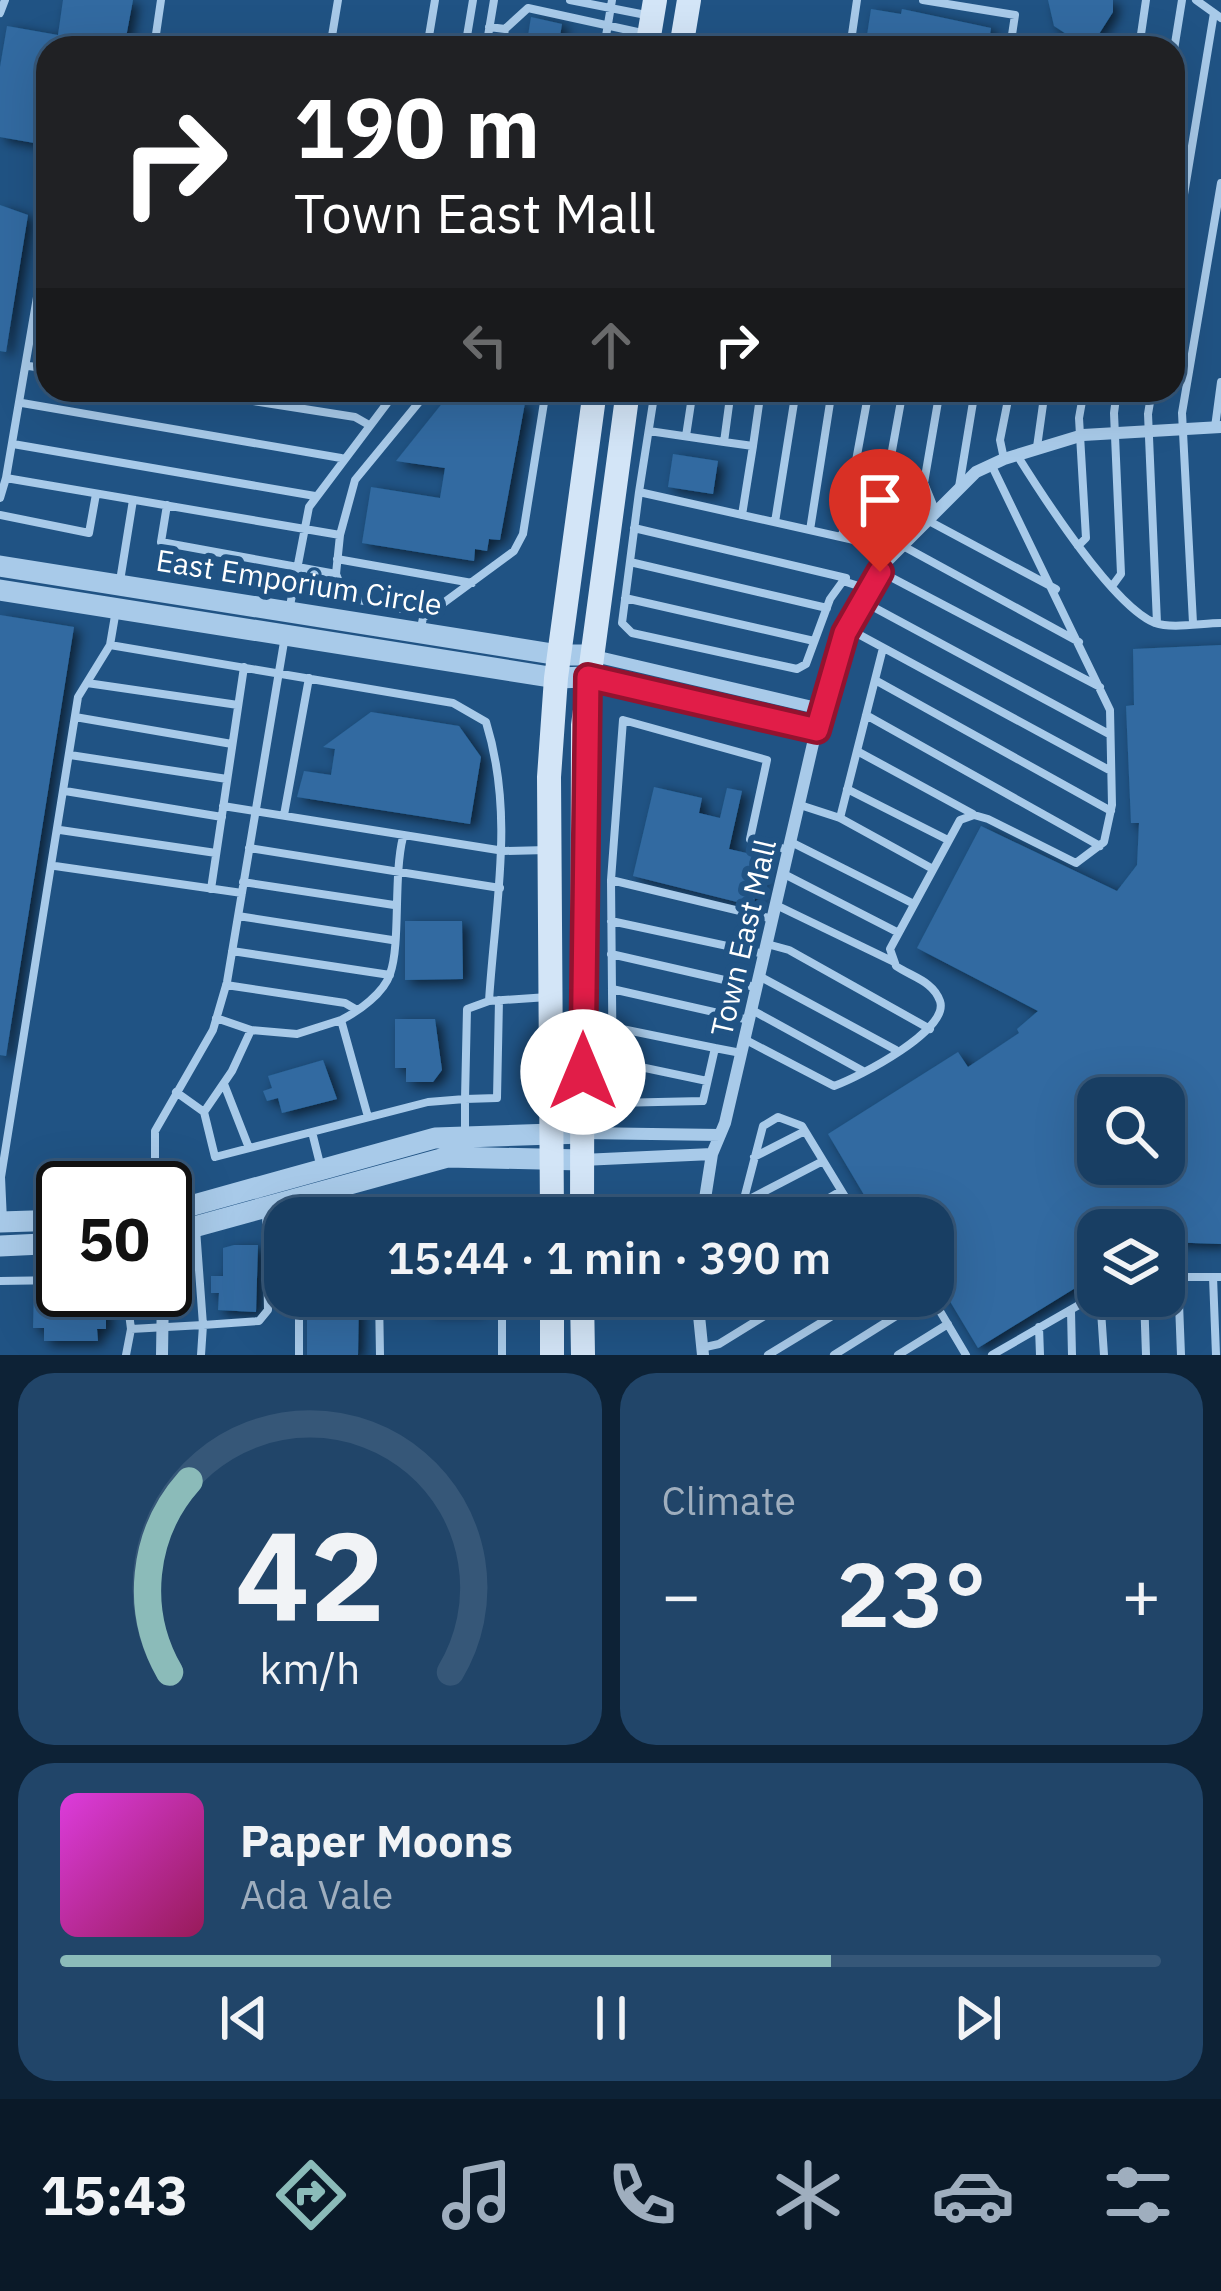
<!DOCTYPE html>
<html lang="en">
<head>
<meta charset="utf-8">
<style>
  :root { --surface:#183e63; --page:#214569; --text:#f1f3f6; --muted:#9faebe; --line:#365778; --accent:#8bbbb9 }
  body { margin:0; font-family:"IBM Plex Sans",sans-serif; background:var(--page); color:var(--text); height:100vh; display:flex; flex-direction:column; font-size:45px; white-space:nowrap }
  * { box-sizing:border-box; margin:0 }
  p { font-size:39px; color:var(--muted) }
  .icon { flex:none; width:66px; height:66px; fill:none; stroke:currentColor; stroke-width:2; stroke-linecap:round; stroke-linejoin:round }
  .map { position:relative; height:1355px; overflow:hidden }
  .details { display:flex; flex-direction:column; gap:18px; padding:18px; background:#0d2236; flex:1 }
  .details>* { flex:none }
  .guide { position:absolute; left:36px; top:36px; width:1149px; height:366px; border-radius:36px; box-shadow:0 12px 48px #0002,0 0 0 3px var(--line); background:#202124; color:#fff; overflow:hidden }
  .controls { position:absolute; left:1077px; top:1077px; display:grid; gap:24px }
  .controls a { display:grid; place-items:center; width:108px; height:108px; border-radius:24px; background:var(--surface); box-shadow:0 12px 48px #0002,0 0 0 3px var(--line); font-size:60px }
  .speed { position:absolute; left:36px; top:1161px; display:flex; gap:24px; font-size:60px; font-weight:700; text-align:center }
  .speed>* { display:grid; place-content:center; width:156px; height:156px; border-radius:50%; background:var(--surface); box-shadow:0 12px 48px #0002,0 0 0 3px var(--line); line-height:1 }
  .speed .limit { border:6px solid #111; border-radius:18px; background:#fff; color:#111 }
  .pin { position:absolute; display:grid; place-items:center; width:102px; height:102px; color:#fff; margin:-123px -51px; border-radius:50% 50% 50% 0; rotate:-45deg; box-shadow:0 0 12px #0007 }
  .pin .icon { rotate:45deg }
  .me { position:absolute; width:132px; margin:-66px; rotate:0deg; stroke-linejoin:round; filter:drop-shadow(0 0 9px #0008) }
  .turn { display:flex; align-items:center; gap:42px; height:252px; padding:0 60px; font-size:54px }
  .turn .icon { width:156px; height:156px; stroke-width:2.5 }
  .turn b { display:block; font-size:84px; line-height:102px }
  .lanes { display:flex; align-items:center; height:114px; padding:0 60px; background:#0003; justify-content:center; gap:60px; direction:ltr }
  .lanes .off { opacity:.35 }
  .big { font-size:90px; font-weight:600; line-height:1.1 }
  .details .widget { flex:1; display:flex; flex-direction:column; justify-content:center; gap:18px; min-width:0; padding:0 42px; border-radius:36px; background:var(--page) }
  .details .dial { align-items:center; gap:0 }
  .dial svg { height:312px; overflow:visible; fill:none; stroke:var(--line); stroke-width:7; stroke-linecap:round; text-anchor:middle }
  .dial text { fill:var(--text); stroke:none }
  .song { display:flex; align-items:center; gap:36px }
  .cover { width:144px; height:144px; border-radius:18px; background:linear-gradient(135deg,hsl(300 70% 55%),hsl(330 70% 35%)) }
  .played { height:12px; border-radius:6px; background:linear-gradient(90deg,var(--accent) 70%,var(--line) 70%) }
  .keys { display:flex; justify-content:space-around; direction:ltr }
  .heat { display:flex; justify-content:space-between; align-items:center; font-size:66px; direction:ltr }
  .details .tiles { flex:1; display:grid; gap:18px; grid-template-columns:1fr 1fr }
  .widget:last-child { grid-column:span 2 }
  .trip { position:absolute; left:264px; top:1197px; width:690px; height:120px; border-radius:36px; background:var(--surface); box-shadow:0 12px 48px #0002,0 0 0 3px var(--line); font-weight:600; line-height:120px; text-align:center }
  .tabs { display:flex; height:192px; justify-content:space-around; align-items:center; background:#0a1928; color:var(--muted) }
  .tabs .icon { width:84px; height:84px }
  .tabs .current { color:var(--accent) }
  .tabs b { font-size:54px; color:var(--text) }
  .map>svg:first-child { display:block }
  .building { fill:#306ba1; fill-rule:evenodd; filter:url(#shadow) }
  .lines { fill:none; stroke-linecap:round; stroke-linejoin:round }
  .service { stroke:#a8cae9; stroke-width:8 }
  .minor { stroke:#a8cae9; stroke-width:12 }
  .tertiary { stroke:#a8cae9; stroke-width:21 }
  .secondary { stroke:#d3e5f7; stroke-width:24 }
  .route-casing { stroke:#92132f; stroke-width:30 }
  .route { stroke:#e11d48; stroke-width:21 }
  .labels { text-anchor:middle; stroke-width:12; stroke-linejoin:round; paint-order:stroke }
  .street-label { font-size:30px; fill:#fff; stroke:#205384 }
</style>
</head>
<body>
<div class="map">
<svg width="1221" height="1355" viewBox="0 0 1221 1355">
  <defs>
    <filter id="shadow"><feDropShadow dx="6" dy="4" stdDeviation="6" flood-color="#0009"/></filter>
  </defs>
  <rect width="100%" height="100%" fill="#205384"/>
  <path class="building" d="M63,0H133L124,48H48V176L35,173L40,144L0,137V67L7,26L58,35Z
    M1048,0H1113V12L1099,34L1074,39L1054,26Z
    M871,9L901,14L902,9L991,28L988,48H865Z
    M531,17L562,24L558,48H526Z
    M0,205L28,215L6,352L0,351Z
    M452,391L525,403L500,540L489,539L487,551L475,549L474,561L362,543L371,487L440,498L445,468L396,461Z
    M673,454L718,461L713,494L668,487Z
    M0,615L74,627L6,1056L0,1055Z
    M1221,645V1244L1164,1242V1230H1098V1274L978,1348L933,1273V1218H900L893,1206L876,1215L828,1134L958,1052L968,1067L1019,1033L1017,1029L1038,1011L917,948L981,826L1117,891L1137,865L1139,823H1131L1126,706L1134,705L1133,649ZM1098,1098H1164V1164H1098Z
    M371,712L459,726L481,757L470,824L297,797L304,771L331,775L335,749L323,747Z
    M654,787L702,798L699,813L720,818L727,788L742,791L729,849L764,857L753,906L633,876Z
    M405,921H462L463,979L405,980Z
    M395,1019H435L442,1070L433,1082H406V1068H395Z
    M323,1060L337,1099L282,1113L278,1098L267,1101L263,1091L272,1088L268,1076Z
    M234,1245H258L256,1312L218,1310L219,1293H211V1276H223V1248Z
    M34,1289L106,1293V1329H97L98,1341H44V1328H33Z
    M307,1296H359L358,1355H307Z
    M427,1296H479V1311H427Z"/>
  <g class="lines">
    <path class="service" d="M570,0L651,16
      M923,0L1015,15L1010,48
      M1196,0L1221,18
      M0,13L5,0
      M489,27L505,29L502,48
      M505,29L528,8L642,33
      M155,46L169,48
      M154,48L161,0
      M330,48L338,0
      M427,48L435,0
      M465,48L473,0
      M486,48L494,0
      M604,48L612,0
      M850,48L857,0
      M1139,48L1146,0
      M1173,56L1182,0
      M48,233L6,478L340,535L355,480L429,390
      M1173,261L1214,13
      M34,328L48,330
      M29,366L48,369
      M183,390L355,417L369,425
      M1152,390L1148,414L1157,623
      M22,403L341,458
      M1215,427L1221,382
      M649,431L724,442L731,390
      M686,436L693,390
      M724,442L753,446L761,390
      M13,444L315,496
      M1037,447L1045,390
      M1017,455C1042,495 1113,606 1155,623C1172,629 1202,623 1221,623
      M1004,459L1000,440L1010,390
      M959,487L975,390
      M639,492L655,390
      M0,498L6,478
      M167,505L161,542L336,574L340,535
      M935,510L924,483L940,390
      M0,515L89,533L96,494
      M742,515L753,446
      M927,520L1056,589
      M775,522L796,390
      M634,528L846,578
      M810,530L832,390
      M842,537L869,390
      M903,546L1079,642
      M1078,546L1086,538L1079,418L1084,390
      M893,553L876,539L903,390
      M337,559L472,583
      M630,562L827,608
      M881,572L1100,687
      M336,574L345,597L426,614
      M120,581L133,500
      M1113,585L1121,574L1114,413L1117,390
      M868,589L843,581L830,599L806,664L797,669L632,633L622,623L639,492L863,542L876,539
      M625,598L814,641
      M864,602L1109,734
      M289,611L309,507L397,390
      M1193,623L1182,413L1221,183
      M847,628L1111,771
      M420,632L423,618L514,551L523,534L546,390
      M110,645L116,610
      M875,680L1111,811
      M87,683L238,705
      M866,715L1100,846
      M75,717L232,744
      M857,751L973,814
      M70,755L227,779
      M847,789L946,839
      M65,791L222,817
      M800,805L840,818L931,868
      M223,806L504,851L547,850
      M284,815L309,678
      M840,818L883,648
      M60,830L216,853
      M791,842L912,903
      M249,848L500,888
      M55,866L242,893
      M784,874L897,932
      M611,880L613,1103L703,1101L715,1048L741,1053
      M243,882L394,905
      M211,889L244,667
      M776,905L892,961
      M238,916L392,940
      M773,919L611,880L623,720L767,760L750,839L788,850
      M611,921L765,954
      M767,944L789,950L930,1029
      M232,951L390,975
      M611,954L755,987
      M759,976L896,1050
      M226,985L345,1003L357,1010
      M612,989L749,1020
      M499,1000L497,1098L465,1099L467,1009L489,1001L548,997
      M752,1010L863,1071
      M341,1020C359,1011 384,993 390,974C401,944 393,877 403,837
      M612,1027L715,1048
      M251,1030L297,1034L341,1020L368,1117
      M746,1040L834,1086C859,1077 950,1030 940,1001C933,981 912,977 896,966L890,949L960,820L974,815L988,819L1076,863L1104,842L1112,805L1110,710L991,464
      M612,1061L707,1081
      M224,1084L249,1148
      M176,1092L204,1112L215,1157L428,1102L465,1099V1133
      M204,1112L232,1071L251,1030L216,1018
      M312,1132L321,1168
      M754,1157L805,1131
      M155,1188V1131L213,1030L227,982L285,636
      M328,1191L336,1218
      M742,1203L823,1161
      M384,1218L394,1207L490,1202L497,1218
      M739,1218L763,1126L778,1117L802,1126L858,1218
      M795,1218L841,1191
      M3,1221L1,1177L78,697L110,645L453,703L486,722C515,816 495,905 489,1001
      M1164,1277H1221
      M1178,1277L1181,1355
      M1213,1277L1216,1355
      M0,1281L63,1280
      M126,1290L131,1329
      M299,1296V1355
      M379,1296L380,1355
      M931,1296L966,1355
      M1100,1296L1104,1355
      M1144,1296L1146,1355
      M699,1307L730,1296
      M1071,1311L1072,1355
      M1039,1327L1040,1355
      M701,1348L719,1344L797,1296
      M126,1355L131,1329L203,1325L196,1229
      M201,1355L203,1325L259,1321L268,1310L266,1208
      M502,1355V1296
      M768,1355L865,1296
      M834,1355L928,1296
      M898,1355L948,1324
      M992,1355L1098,1294"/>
    <path class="minor" d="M590,655L821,709
      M589,677L817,731
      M583,1133L720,1135
      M582,1160L712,1154
      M702,1218L712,1154L725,1123L821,709L847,628L887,561L976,472L1004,459L1083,435L1221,427
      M697,1296L703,1355
      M162,1355L163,1290"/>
    <path class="tertiary" d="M0,566L559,655H590
      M0,590L556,678L588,677
      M165,1213L435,1138L582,1133
      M0,1222L63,1220
      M165,1235L448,1157L582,1160
      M0,1246L63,1243"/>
    <path class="secondary" d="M647,48L655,0
      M681,48L689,0
      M552,1218L549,777L556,678L595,390
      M582,1218L583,725L628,390
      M552,1296V1355
      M582,1296L583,1355"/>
  </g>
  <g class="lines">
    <g class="route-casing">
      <path id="route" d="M583,1072L588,677L817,730L845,633L880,572"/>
    </g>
    <use href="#route" class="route"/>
  </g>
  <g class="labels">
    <g class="street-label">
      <text transform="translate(299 583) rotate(9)" y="10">East Emporium Circle</text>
      <text transform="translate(744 938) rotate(-77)" y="10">Town East Mall</text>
    </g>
  </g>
</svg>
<div class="controls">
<a><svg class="icon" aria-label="search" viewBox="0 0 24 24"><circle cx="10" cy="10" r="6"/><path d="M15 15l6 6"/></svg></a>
<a><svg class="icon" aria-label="layers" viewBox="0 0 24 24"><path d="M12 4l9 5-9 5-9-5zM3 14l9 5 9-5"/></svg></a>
</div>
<div class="speed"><div class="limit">50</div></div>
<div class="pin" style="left:880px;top:572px;background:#d93025"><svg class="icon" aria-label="arrive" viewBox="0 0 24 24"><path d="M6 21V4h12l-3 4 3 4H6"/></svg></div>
<svg class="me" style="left:583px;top:1072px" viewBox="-20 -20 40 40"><circle r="19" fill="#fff"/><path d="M0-13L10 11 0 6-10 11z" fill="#e11d48"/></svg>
<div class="trip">15:44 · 1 min · 390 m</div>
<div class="guide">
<div class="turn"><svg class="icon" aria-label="right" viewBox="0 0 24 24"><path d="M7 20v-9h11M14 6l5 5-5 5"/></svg><div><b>190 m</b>Town East Mall</div></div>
<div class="lanes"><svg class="icon off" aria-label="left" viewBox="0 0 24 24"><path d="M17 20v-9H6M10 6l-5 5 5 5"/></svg><svg class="icon off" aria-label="ahead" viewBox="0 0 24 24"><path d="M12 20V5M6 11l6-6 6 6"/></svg><svg class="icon" aria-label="right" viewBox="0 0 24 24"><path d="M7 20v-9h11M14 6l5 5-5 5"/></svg></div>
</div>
</div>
<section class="details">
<div class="tiles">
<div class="widget dial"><svg viewBox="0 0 100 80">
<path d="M14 69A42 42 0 1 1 86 69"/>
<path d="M14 69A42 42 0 0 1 19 20" stroke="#8bbbb9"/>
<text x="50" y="56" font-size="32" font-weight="700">42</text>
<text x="50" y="72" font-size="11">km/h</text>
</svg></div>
<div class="widget"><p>Climate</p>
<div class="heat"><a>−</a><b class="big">23°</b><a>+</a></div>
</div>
<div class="widget">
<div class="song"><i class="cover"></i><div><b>Paper Moons</b><p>Ada Vale</p></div></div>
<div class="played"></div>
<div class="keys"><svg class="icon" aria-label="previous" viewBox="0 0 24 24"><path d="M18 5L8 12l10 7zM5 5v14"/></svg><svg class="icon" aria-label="pause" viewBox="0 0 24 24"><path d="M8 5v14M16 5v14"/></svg><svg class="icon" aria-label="next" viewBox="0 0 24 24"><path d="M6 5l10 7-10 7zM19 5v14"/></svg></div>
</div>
</div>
</section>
<nav class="tabs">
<b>15:43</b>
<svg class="icon current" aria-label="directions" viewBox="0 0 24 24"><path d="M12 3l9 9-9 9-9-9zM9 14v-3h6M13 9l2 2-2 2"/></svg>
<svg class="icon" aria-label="music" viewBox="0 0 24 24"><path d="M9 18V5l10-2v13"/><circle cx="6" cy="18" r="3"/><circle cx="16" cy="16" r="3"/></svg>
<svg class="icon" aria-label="phone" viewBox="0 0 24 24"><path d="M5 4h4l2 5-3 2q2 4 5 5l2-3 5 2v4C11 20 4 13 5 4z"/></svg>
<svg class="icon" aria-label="climate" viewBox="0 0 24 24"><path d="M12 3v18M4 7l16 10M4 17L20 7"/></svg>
<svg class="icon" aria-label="car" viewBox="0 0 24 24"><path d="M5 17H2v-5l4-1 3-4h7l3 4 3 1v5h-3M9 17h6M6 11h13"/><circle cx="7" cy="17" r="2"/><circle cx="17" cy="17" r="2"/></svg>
<svg class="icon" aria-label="filters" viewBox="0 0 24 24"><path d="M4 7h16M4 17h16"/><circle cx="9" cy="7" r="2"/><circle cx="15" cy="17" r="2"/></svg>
</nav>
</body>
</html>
